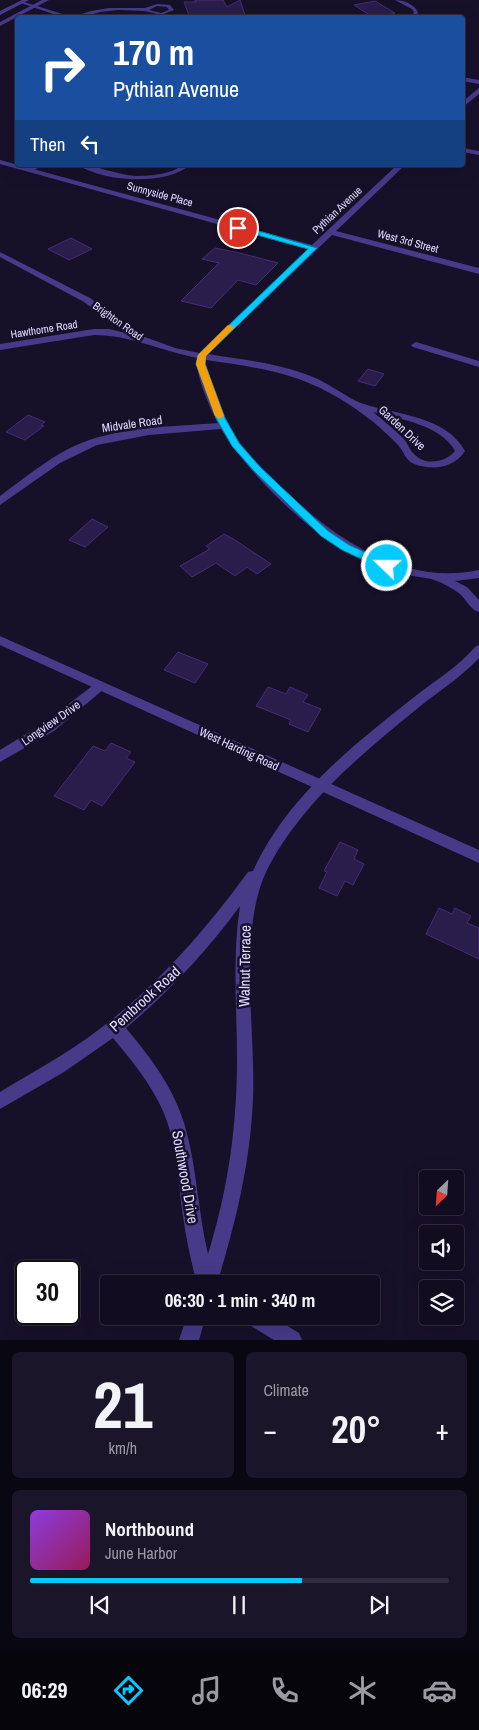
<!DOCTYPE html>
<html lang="en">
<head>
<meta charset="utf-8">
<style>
  :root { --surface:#110c1f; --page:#1a1528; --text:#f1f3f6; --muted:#9c9ba4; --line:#302c3d; --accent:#04cbff }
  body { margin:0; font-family:"Archivo Narrow",sans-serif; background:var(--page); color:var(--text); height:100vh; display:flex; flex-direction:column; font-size:19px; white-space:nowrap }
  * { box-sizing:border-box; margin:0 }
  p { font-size:16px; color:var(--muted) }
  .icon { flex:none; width:28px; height:28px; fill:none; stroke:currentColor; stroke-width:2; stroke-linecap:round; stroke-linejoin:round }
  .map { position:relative; height:1340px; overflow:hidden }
  .details { display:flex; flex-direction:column; gap:12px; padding:12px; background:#090711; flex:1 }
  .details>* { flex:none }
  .guide { position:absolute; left:15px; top:15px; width:450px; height:152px; border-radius:5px; box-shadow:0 5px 20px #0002,0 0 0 1px var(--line); background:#1a4fa0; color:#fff; overflow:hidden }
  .needle { width:32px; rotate:205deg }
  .controls { position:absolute; left:419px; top:1170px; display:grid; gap:10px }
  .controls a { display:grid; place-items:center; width:45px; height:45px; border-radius:5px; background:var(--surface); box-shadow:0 5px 20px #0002,0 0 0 1px var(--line); font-size:25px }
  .speed { position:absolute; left:15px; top:1260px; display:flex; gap:10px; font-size:25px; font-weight:700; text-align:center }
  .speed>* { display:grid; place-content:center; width:65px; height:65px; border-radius:50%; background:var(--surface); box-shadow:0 5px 20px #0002,0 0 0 1px var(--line); line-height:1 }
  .speed .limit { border:2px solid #111; border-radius:8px; background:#fff; color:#111 }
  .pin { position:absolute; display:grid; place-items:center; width:42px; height:42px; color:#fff; margin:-21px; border:2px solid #fff; border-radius:50%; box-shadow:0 1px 5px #0007 }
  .me { position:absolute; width:55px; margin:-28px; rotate:292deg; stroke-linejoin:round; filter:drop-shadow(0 0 4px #0008) }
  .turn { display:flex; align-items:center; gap:18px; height:105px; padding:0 15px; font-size:22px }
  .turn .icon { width:65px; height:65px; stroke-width:2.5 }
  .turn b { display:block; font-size:35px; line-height:42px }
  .then { display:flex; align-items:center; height:48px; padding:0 15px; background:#0003; gap:10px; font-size:19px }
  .big { font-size:38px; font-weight:700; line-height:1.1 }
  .details .card { flex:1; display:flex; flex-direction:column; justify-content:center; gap:8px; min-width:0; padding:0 18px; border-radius:8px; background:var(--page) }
  .details .dial { align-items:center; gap:0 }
  .dial b { font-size:65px; line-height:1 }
  .song { display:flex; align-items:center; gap:15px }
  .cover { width:60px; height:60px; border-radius:8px; background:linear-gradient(135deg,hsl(270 70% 55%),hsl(330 70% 35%)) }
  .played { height:5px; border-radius:2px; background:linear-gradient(90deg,var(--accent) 65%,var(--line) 65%) }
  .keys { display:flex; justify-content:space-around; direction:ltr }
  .heat { display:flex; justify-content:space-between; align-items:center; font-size:28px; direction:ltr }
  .details .tiles { flex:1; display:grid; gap:12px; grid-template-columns:1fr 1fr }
  .card:last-child { grid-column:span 2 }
  .trip { position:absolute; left:100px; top:1275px; width:280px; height:50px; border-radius:5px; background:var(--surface); box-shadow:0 5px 20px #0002,0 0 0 1px var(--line); font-weight:700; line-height:50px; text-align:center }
  .menu { display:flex; height:80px; justify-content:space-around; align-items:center; background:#07050c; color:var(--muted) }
  .menu .icon { width:35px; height:35px }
  .menu .selected { color:var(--accent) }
  .menu b { font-size:22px; color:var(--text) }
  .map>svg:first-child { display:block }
  .building { fill:#2a1c4b; stroke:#442d77 }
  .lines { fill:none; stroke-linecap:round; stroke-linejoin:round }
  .service { fill:#463a89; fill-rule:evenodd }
  .minor { fill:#463a89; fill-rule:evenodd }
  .tertiary { fill:#463a89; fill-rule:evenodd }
  .route { fill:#04cbff; stroke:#0384a6 }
  .slow { fill:#f59e0b }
  .labels { text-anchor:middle; stroke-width:5; stroke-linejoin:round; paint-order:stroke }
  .far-street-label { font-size:11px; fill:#e1d8ff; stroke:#171029 }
  .street-label { font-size:12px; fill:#e1d8ff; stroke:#171029 }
  .near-street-label { font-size:15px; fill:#e1d8ff; stroke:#171029 }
</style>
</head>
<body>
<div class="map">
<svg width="479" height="1340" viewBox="0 0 479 1340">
  <rect width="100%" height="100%" fill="#171029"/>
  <path class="building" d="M195,0H223L227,7L240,0L246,18H190L184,2H196Z
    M375,1L395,13L374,18L354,5Z
    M71,238L92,249L69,260L48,249Z
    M215,248L240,253L278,263L256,285L238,280L211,308L181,301L219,263L202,259Z
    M368,369L384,374L375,386L358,381Z
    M28,415L45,422L41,425L44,426L25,440L6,432Z
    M92,519L108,527L85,547L69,540Z
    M224,534L235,540L271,564L257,574L247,567L235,576L216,563L192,577L180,566L210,549L206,546Z
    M178,652L208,664L195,683L164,670Z
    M268,687L286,694L290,687L308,695L303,702L321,709L308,732L289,724L291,720L256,706Z
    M111,743L131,752L126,758L135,762L102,806L91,800L84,810L54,796L93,746L105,751Z
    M340,842L358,850L354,859L364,864L353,885L345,881L337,896L319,888L327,872L324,871Z
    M439,908L452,914L455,908L471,916L467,923L479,928V959L426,934Z"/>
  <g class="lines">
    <path class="service" d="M395,0C403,0 414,4 418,12L417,16L402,18L413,14L414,12L412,9Z
      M21,1L72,17L91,11L109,8H145L157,4L170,5L174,10L161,15L145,11L118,10L100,12L79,18H65L21,3ZM157,6L167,7L169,10L161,13L149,10Z
      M36,165H43L33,171H29V169Z
      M78,165C98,165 116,175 136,176C148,176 160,175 172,171C179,168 182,165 190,165C165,186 104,182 78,165Z"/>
    <path class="minor" d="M462,77L479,80V84L462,81Z
      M479,88V94L462,108V102Z
      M462,148L479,151V155L462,152Z
      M0,160L312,245L397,165H405L336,231L479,268V274L332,235L208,354C244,360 280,363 313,377C329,383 350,400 364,404C398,415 446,416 465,451C454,468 433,471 414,464C405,460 404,451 397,444C389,436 381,428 372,421C314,376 276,370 206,360V364C213,386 218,409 230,428C242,449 260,466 277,483C330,535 400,587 479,570V578L455,581L467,587L479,600V612C471,610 466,600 460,594C454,589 441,582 434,580C430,578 424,578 419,577C404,575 389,571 375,566C319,544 253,480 221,429L149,435L97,445L60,463L0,505V496C23,479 45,461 70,448C115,426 169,427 218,423C210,408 195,374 197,358C162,351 130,335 94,335L0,350V344L94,329H109L126,333L84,302L0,257V252L90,298L145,337L175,348L199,353L308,249L0,164ZM373,412C400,419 441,425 455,451C446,462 426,466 415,455C410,451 408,444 404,439C394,429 384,421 373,412Z
      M416,342L479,361V367L413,347L411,345Z
      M479,645V658L470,667C455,681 438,692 423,704C365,751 303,801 268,868C237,929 256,1030 253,1099C250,1165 236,1221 217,1284H197C191,1261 186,1239 183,1216C178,1181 177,1144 163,1111C151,1084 132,1061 113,1038L64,1072L0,1109V1092C33,1072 66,1054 97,1031C156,987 204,932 248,872L253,871C286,798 352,746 413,698C434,681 457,668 475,647ZM240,906C232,957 237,1008 237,1059C237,1126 228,1190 208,1254C198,1212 197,1168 185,1126C174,1088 151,1058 126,1028C169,992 207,951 240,906Z
      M100,681L104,683L106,686L104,689L54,731L0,762V750L44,723L96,683Z
      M187,1316H206L199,1340H179Z
      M244,1316H271L299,1333L302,1340H274L246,1323Z"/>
    <path class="tertiary" d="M22,0H29L0,15V11Z
      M42,0H49L0,26V22Z
      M0,636L479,850V863L0,645Z"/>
  </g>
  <path class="route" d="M238,225L317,248L206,356L205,364L225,418L239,443L260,467L328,531L349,545L391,564V569H383L342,550L321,536L254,471L232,446L216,418L196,364L198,355L308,249L235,229L234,228Z"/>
  <path class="slow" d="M228,325L235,327L206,356L205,364L224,416L220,419L215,416L196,364L198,355Z"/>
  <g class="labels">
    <g class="far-street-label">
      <text transform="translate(160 194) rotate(15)" y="4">Sunnyside Place</text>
      <text transform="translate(337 210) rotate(-43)" y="4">Pythian Avenue</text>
      <text transform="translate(408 241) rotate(15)" y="4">West 3rd Street</text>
      <text transform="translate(118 321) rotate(35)" y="4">Brighton Road</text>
      <text transform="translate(44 329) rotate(-9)" y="4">Hawthorne Road</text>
    </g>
    <g class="street-label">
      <text transform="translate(132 424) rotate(-8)" y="4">Midvale Road</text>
      <text transform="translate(402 428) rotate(43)" y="4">Garden Drive</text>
      <text transform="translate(51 723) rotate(-35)" y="4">Longview Drive</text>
      <text transform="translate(239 749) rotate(25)" y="4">West Harding Road</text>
    </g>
    <g class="near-street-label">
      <text transform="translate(245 966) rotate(-89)" y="5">Walnut Terrace</text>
      <text transform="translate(145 999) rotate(-42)" y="5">Pembrook Road</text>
      <text transform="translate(185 1177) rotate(80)" y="5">Southwood Drive</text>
    </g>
  </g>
</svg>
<div class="controls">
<a><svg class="needle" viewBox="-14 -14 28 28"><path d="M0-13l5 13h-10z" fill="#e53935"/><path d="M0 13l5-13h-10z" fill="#9c9ba4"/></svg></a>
<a><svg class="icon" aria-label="sound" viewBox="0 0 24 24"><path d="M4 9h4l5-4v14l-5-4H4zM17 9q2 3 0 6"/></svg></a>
<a><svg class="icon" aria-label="layers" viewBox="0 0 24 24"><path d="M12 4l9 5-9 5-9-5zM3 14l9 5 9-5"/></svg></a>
</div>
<div class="speed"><div class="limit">30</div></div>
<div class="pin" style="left:238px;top:228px;background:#d93025"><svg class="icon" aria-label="arrive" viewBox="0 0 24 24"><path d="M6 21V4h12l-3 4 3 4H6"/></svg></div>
<svg class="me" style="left:387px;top:566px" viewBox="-20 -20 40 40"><circle r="17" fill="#04cbff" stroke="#fff" stroke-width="3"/><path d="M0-11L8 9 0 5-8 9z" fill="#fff"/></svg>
<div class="trip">06:30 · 1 min · 340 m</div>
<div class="guide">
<div class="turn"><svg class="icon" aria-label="right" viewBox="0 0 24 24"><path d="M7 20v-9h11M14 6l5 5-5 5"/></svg><div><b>170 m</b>Pythian Avenue</div></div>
<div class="then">Then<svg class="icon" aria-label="left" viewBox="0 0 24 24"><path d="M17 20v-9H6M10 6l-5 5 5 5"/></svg></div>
</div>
</div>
<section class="details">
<div class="tiles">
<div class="card dial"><b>21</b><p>km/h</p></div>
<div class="card"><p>Climate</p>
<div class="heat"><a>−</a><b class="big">20°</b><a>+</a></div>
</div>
<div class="card">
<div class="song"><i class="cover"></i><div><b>Northbound</b><p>June Harbor</p></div></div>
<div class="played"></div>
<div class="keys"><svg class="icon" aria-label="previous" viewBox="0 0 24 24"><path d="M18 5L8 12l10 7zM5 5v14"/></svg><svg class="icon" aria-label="pause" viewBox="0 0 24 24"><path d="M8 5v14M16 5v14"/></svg><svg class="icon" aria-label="next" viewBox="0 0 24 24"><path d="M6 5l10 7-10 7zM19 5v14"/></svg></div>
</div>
</div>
</section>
<nav class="menu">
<b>06:29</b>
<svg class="icon selected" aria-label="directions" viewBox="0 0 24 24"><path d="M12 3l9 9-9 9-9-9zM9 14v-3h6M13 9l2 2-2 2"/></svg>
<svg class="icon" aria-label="music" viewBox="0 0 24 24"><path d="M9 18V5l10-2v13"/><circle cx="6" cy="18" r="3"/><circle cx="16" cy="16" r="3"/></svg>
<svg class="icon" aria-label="phone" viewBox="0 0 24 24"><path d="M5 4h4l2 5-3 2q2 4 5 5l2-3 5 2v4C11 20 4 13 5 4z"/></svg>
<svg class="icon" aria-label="climate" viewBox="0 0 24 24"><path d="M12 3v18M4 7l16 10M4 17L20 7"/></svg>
<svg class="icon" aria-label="car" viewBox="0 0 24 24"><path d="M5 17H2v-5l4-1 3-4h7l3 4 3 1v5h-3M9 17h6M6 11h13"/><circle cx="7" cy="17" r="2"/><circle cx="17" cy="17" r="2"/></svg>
</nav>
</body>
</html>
